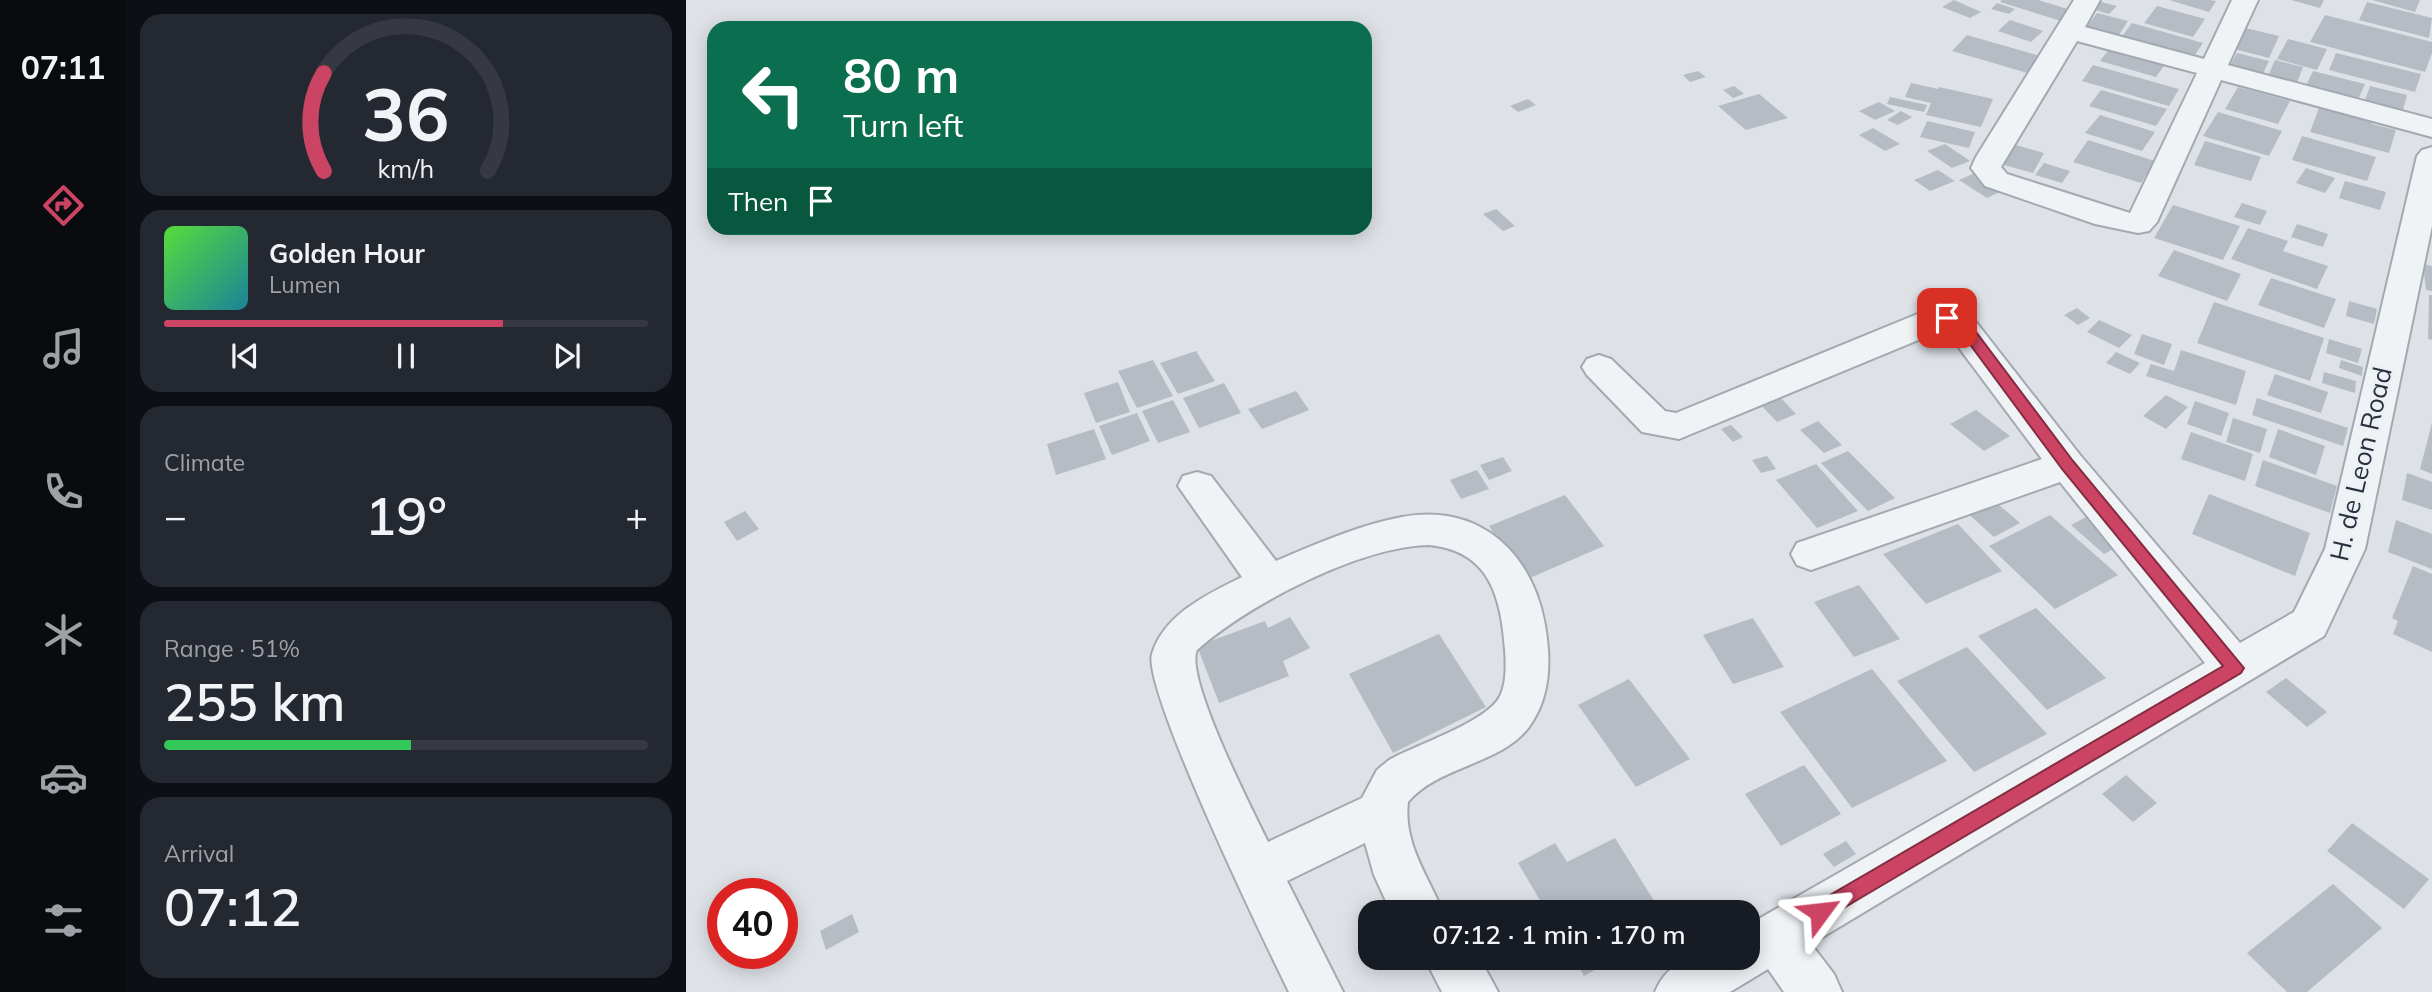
<!DOCTYPE html>
<html lang="en">
<head>
<meta charset="utf-8">
<style>
  :root { --surface:#171b24; --page:#242831; --text:#f1f3f6; --muted:#9ea1a6; --line:#363941; --accent:#cb4464 }
  body { margin:0; font-family:Mulish,sans-serif; background:var(--page); color:var(--text); height:100vh; display:flex; flex-direction:column; font-size:26px; white-space:nowrap }
  * { box-sizing:border-box; margin:0 }
  p { font-size:23px; color:var(--muted) }
  .icon { flex:none; width:38px; height:38px; fill:none; stroke:currentColor; stroke-width:2; stroke-linecap:round; stroke-linejoin:round }
  .map { position:relative; flex:1; overflow:hidden }
  .drawer { display:flex; flex-direction:column; gap:14px; padding:14px; background:#0d0f14; width:560px }
  .drawer>* { flex:none }
  .top-card { position:absolute; left:21px; top:21px; width:665px; height:214px; border-radius:21px; box-shadow:0 4px 18px #0003; background:#0b6e4f; color:#fff; overflow:hidden }
  .speed { position:absolute; left:21px; top:878px; display:flex; gap:14px; font-size:35px; font-weight:700; text-align:center }
  .speed>* { display:grid; place-content:center; width:91px; height:91px; border-radius:50%; background:var(--surface); box-shadow:0 4px 18px #0003; line-height:1 }
  .speed .limit { border:10px solid #d22; background:#fff; color:#111 }
  .pin { position:absolute; display:grid; place-items:center; width:60px; height:60px; color:#fff; margin:-30px; border-radius:14px; box-shadow:0 4px 10px #0006 }
  .me { position:absolute; width:77px; margin:-38px; rotate:60deg; stroke-linejoin:round; filter:drop-shadow(0 0 5px #0008) }
  .turn { display:flex; align-items:center; gap:24px; height:147px; padding:0 21px; font-size:32px }
  .turn .icon { width:91px; height:91px; stroke-width:2.5 }
  .turn b { display:block; font-size:49px; line-height:60px }
  .then { display:flex; align-items:center; height:66px; padding:0 21px; background:#0003; gap:14px; font-size:26px }
  .big { font-size:52px; font-weight:600; line-height:1.1 }
  .drawer .widget { flex:1; display:flex; flex-direction:column; justify-content:center; gap:10px; min-width:0; padding:0 24px; border-radius:21px; background:var(--page) }
  .drawer .dial { align-items:center; gap:0 }
  .dial svg { height:182px; overflow:visible; fill:none; stroke:var(--line); stroke-width:7; stroke-linecap:round; text-anchor:middle }
  .dial text { fill:var(--text); stroke:none }
  .song { display:flex; align-items:center; gap:21px }
  .cover { width:84px; height:84px; border-radius:10px; background:linear-gradient(135deg,hsl(110 70% 55%),hsl(190 70% 35%)) }
  .played { height:7px; border-radius:4px; background:linear-gradient(90deg,var(--accent) 70%,var(--line) 70%) }
  .keys { display:flex; justify-content:space-around; direction:ltr }
  .heat { display:flex; justify-content:space-between; align-items:center; font-size:38px; direction:ltr }
  .charge { height:10px; border-radius:5px; background:linear-gradient(90deg,#34c759 51%,var(--line) 0) }
  .trip { position:absolute; left:672px; top:900px; width:402px; height:70px; border-radius:21px; background:var(--surface); box-shadow:0 4px 18px #0003; font-weight:600; line-height:70px; text-align:center }
  main { display:flex; flex:1; min-height:0 }
  .dock { display:flex; flex-direction:column; width:126px; justify-content:space-around; align-items:center; background:#090b0e; color:var(--muted) }
  .dock .icon { width:49px; height:49px }
  .dock .on { color:var(--accent) }
  .dock b { font-size:32px; color:var(--text) }
  .map>svg:first-child { display:block }
  .building { fill:#b5bcc4 }
  .lines { fill:none; stroke-linecap:round; stroke-linejoin:round }
  .minor-casing { stroke:#a3a9b1; stroke-width:4 }
  .minor { fill:#f0f3f6; fill-rule:evenodd }
  .route { fill:#cb4464; stroke:#842c41; stroke-width:2 }
  .labels { text-anchor:middle; stroke-width:7; stroke-linejoin:round; paint-order:stroke }
  .street-label { font-size:26px; fill:#27313e; stroke:#edf1f5 }
</style>
</head>
<body>
<main>
<nav class="dock">
<b>07:11</b>
<svg class="icon on" aria-label="directions" viewBox="0 0 24 24"><path d="M12 3l9 9-9 9-9-9zM9 14v-3h6M13 9l2 2-2 2"/></svg>
<svg class="icon" aria-label="music" viewBox="0 0 24 24"><path d="M9 18V5l10-2v13"/><circle cx="6" cy="18" r="3"/><circle cx="16" cy="16" r="3"/></svg>
<svg class="icon" aria-label="phone" viewBox="0 0 24 24"><path d="M5 4h4l2 5-3 2q2 4 5 5l2-3 5 2v4C11 20 4 13 5 4z"/></svg>
<svg class="icon" aria-label="climate" viewBox="0 0 24 24"><path d="M12 3v18M4 7l16 10M4 17L20 7"/></svg>
<svg class="icon" aria-label="car" viewBox="0 0 24 24"><path d="M5 17H2v-5l4-1 3-4h7l3 4 3 1v5h-3M9 17h6M6 11h13"/><circle cx="7" cy="17" r="2"/><circle cx="17" cy="17" r="2"/></svg>
<svg class="icon" aria-label="filters" viewBox="0 0 24 24"><path d="M4 7h16M4 17h16"/><circle cx="9" cy="7" r="2"/><circle cx="15" cy="17" r="2"/></svg>
</nav>
<section class="drawer">
<div class="widget dial"><svg viewBox="0 0 100 80">
<path d="M14 69A42 42 0 1 1 86 69"/>
<path d="M14 69A42 42 0 0 1 14 26" stroke="#cb4464"/>
<text x="50" y="56" font-size="32" font-weight="700">36</text>
<text x="50" y="72" font-size="11">km/h</text>
</svg></div>
<div class="widget">
<div class="song"><i class="cover"></i><div><b>Golden Hour</b><p>Lumen</p></div></div>
<div class="played"></div>
<div class="keys"><svg class="icon" aria-label="previous" viewBox="0 0 24 24"><path d="M18 5L8 12l10 7zM5 5v14"/></svg><svg class="icon" aria-label="pause" viewBox="0 0 24 24"><path d="M8 5v14M16 5v14"/></svg><svg class="icon" aria-label="next" viewBox="0 0 24 24"><path d="M6 5l10 7-10 7zM19 5v14"/></svg></div>
</div>
<div class="widget"><p>Climate</p>
<div class="heat"><a>−</a><b class="big">19°</b><a>+</a></div>
</div>
<div class="widget"><p>Range · 51%</p><b class="big">255 km</b><div class="charge"></div></div>
<div class="widget"><p>Arrival</p><b class="big">07:12</b></div>
</section>
<div class="map">
<svg width="1746" height="992" viewBox="0 0 1746 992">
  <rect width="100%" height="100%" fill="#dee2e7"/>
  <path class="building" d="M1268,0L1295,12L1284,18L1256,7Z
    M1316,0H1352L1385,10L1375,21L1314,2Z
    M1483,0H1524L1530,1L1523,12Z
    M1605,0H1638L1634,8Z
    M1686,0H1734L1729,12Z
    M1411,1L1431,6L1423,14L1403,8Z
    M1681,2L1746,18L1743,38L1673,20Z
    M1311,3L1329,9L1323,14L1305,9Z
    M1471,6L1519,19L1507,37L1458,23Z
    M1411,13L1442,21L1429,41L1397,32Z
    M1639,15L1746,42V53L1739,72L1624,42Z
    M1324,20L1357,31L1345,42L1312,31Z
    M1446,23L1517,43L1506,59L1434,39Z
    M1559,28L1593,36L1583,58L1548,49Z
    M1281,35L1358,57L1345,74L1266,51Z
    M1602,39L1641,49L1631,70L1591,59Z
    M1425,47L1480,63L1470,77L1414,61Z
    M1551,53L1583,61L1576,76L1543,67Z
    M1650,53L1735,74L1729,92L1643,70Z
    M1589,60L1617,67L1611,83L1582,76Z
    M1407,65L1493,89L1483,106L1396,81Z
    M1012,71L1020,77L1004,82L997,75Z
    M1627,71L1679,84L1671,102L1619,88Z
    M1225,83L1252,89L1253,87L1307,99L1295,127L1240,115L1245,103L1219,97Z
    M1048,86L1058,94L1047,98L1037,90Z
    M1684,86L1721,95L1717,110L1679,100Z
    M1552,87L1604,101L1592,124L1539,109Z
    M1415,90L1481,109L1470,126L1403,106Z
    M1073,94L1102,118L1060,130L1032,106Z
    M1204,97L1241,105L1238,112L1201,104Z
    M842,99L850,105L832,112L824,106Z
    M1193,102L1209,111L1189,120L1173,111Z
    M1635,103L1688,117L1686,124L1710,130L1703,153L1624,132Z
    M1215,111L1226,117L1212,125L1201,120Z
    M1532,112L1596,131L1583,156L1517,136Z
    M1414,115L1469,132L1456,151L1399,133Z
    M1241,121L1289,132L1283,148L1234,137Z
    M1187,128L1214,144L1199,151L1173,135Z
    M1616,136L1690,157L1681,181L1606,160Z
    M1402,140L1469,161L1455,183L1387,162Z
    M1519,141L1575,157L1565,181L1508,165Z
    M1323,143L1358,153L1347,173L1311,163Z
    M1259,144L1284,161L1266,168L1241,151Z
    M1358,163L1384,171L1376,183L1349,175Z
    M1620,168L1649,178L1639,193L1610,183Z
    M1252,170L1269,181L1244,191L1228,180Z
    M1289,173L1316,191L1301,198L1273,180Z
    M1659,181L1700,192L1694,210L1653,198Z
    M1556,203L1581,211L1574,225L1548,217Z
    M1487,205L1554,226L1537,260L1468,238Z
    M810,209L829,226L817,231L797,214Z
    M1611,224L1642,234L1637,247L1605,237Z
    M1562,228L1602,241L1597,251L1642,266L1631,289L1545,259Z
    M1488,250L1555,274L1541,301L1472,276Z
    M1737,264L1746,266V291L1740,290Z
    M1585,278L1650,299L1638,328L1572,305Z
    M1743,295H1746V340L1742,339Z
    M1663,301L1691,309L1688,324L1660,316Z
    M1528,302L1638,338L1624,381L1511,343Z
    M1391,308L1404,318L1392,325L1378,315Z
    M1413,320L1446,335L1433,348L1401,332Z
    M1456,334L1486,344L1478,365L1448,354Z
    M1643,339L1676,349L1672,363L1640,353Z
    M1495,350L1560,371L1550,405L1460,376L1465,364L1488,371Z
    M510,351L529,381L492,394L474,363Z
    M1430,352L1454,363L1444,374L1420,363Z
    M467,360L487,396L451,408L432,371Z
    M1655,360L1677,367L1676,376L1653,368Z
    M1638,372L1670,381L1669,393L1636,383Z
    M1589,374L1642,392L1635,413L1581,395Z
    M432,382L444,412L410,423L398,393Z
    M538,383L555,413L513,428L497,398Z
    M610,391L623,410L576,429L562,409Z
    M1480,395L1502,407L1480,429L1457,416Z
    M1093,396L1110,414L1091,422L1074,404Z
    M1571,398L1662,428L1657,446L1566,415Z
    M487,400L504,432L472,443L456,411Z
    M1509,401L1543,413L1535,436L1501,424Z
    M1290,410L1324,436L1298,451L1264,424Z
    M451,413L464,441L426,455L413,426Z
    M1547,418L1581,429L1574,453L1540,442Z
    M1132,421L1156,445L1138,453L1114,430Z
    M1746,423V474L1734,469Z
    M1045,425L1057,437L1047,442L1035,429Z
    M408,429L420,459L370,475L361,444Z
    M1592,429L1639,446L1630,475L1583,457Z
    M1505,432L1567,454L1559,481L1495,459Z
    M1162,451L1209,498L1182,511L1135,463Z
    M1081,456L1090,469L1075,473L1066,460Z
    M817,457L826,471L803,480L794,465Z
    M1577,460L1651,486L1644,513L1569,486Z
    M1130,464L1172,511L1131,528L1090,480Z
    M791,470L803,489L775,499L764,480Z
    M1721,473L1746,482V510L1716,500Z
    M1523,494L1624,533L1609,576L1506,534Z
    M879,495L918,546L839,580L803,526Z
    M1305,498L1334,523L1308,537L1279,511Z
    M59,511L73,529L51,541L38,522Z
    M1364,515L1432,575L1369,609L1303,546Z
    M1404,515L1437,544L1418,554L1385,525Z
    M1710,520L1746,534V569L1702,552Z
    M1272,524L1316,571L1240,604L1197,554Z
    M1727,566L1746,574V652L1707,634L1712,621L1706,618Z
    M1173,585L1214,639L1168,657L1128,602Z
    M1350,608L1420,678L1361,710L1292,636Z
    M604,617L624,648L597,661L603,676L533,703L511,646L579,621L582,628Z
    M1067,618L1098,667L1047,684L1017,635Z
    M753,634L800,707L707,753L663,674Z
    M1281,647L1361,734L1288,772L1211,681Z
    M1186,669L1261,761L1166,808L1094,712Z
    M1600,678L1641,712L1621,727L1580,692Z
    M943,679L1004,759L950,787L892,705Z
    M1118,765L1155,814L1095,846L1059,794Z
    M1440,775L1471,803L1447,822L1416,794Z
    M1666,823L1743,879L1718,909L1641,851Z
    M929,838L975,912H861L832,863L869,843L881,862Z
    M1160,841L1170,854L1148,867L1137,854Z
    M1647,884L1696,928L1621,992H1601L1561,953Z
    M166,914L173,932L140,950L134,931Z
    M887,957H932L898,976Z"/>
  <g class="lines">
    <g class="minor-casing">
      <path id="minor" d="M1388,0H1414L1399,27L1518,59L1546,0H1572L1542,65L1746,119V137L1535,80L1471,222L1463,231L1452,233L1409,224L1299,186L1285,168L1290,157ZM1391,41L1511,73L1444,213L1321,174L1315,167Z
        M1746,147V226L1679,549L1638,636L1125,944L1148,974L1156,992H1098L1082,969L1044,992H969C987,949 1023,957 1062,957V925L1519,663L1374,482L1125,570L1111,565L1105,554L1111,543L1356,459L1259,329L993,439L956,432L901,375L896,367L901,359L913,355L925,359L979,411L990,413L1234,313L1261,307L1283,313L1394,455L1554,643L1608,612L1639,549L1731,156L1736,150Z
        M511,472L525,476L590,561C630,544 673,525 716,517C793,503 846,552 859,625C865,660 865,697 843,727C816,764 752,766 722,802C717,843 742,876 757,912H705L688,875L679,843L601,881L657,992H603C580,945 456,689 466,654C478,614 522,594 556,577L492,486L497,476ZM742,545C803,550 815,596 819,649C820,665 821,688 811,701C792,725 732,744 703,760L691,770L676,798L582,842C567,811 498,677 511,650C563,604 673,547 742,545Z
        M738,957H793L812,992H756Z"/>
    </g>
    <use href="#minor" class="minor"/>
  </g>
  <path class="route" d="M1261,313L1276,317L1287,328L1387,461L1558,668L1555,673L1134,922L1127,919L1124,912L1127,905L1537,666L1376,469L1277,335L1266,324L1256,321V314Z"/>
  <g class="labels">
    <g class="street-label">
      <text transform="translate(1675 464) rotate(-77)" y="9">H. de Leon Road</text>
    </g>
  </g>
</svg>
<div class="speed"><div class="limit">40</div></div>
<div class="pin" style="left:1261px;top:318px;background:#d93025"><svg class="icon" aria-label="arrive" viewBox="0 0 24 24"><path d="M6 21V4h12l-3 4 3 4H6"/></svg></div>
<svg class="me" style="left:1134px;top:912px" viewBox="-20 -20 40 40"><path d="M0-17L14 15 0 8-14 15z" fill="#cb4464" stroke="#fff" stroke-width="4"/></svg>
<div class="trip">07:12 · 1 min · 170 m</div>
<div class="top-card">
<div class="turn"><svg class="icon" aria-label="left" viewBox="0 0 24 24"><path d="M17 20v-9H6M10 6l-5 5 5 5"/></svg><div><b>80 m</b>Turn left</div></div>
<div class="then">Then<svg class="icon" aria-label="arrive" viewBox="0 0 24 24"><path d="M6 21V4h12l-3 4 3 4H6"/></svg></div>
</div>
</div>
</main>
</body>
</html>
